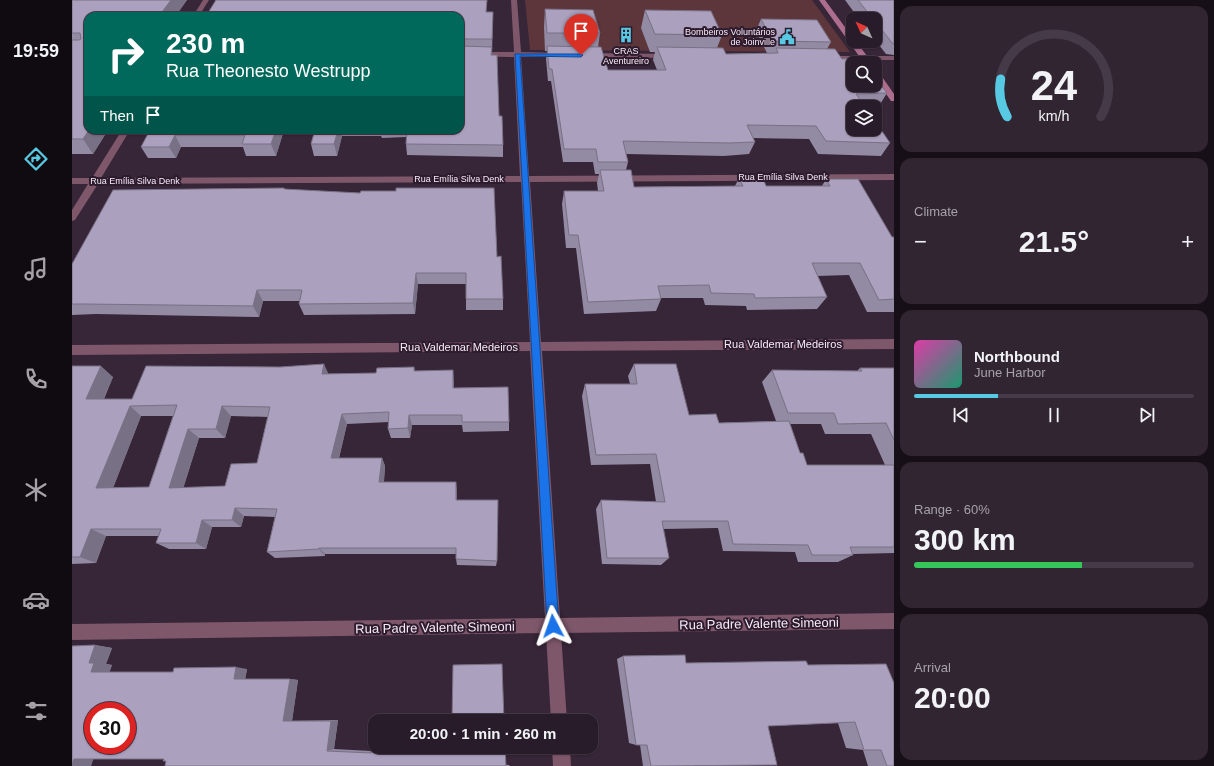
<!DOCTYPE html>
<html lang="en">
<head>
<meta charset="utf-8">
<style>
  :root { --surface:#291c2a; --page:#312532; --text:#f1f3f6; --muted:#a5a1a8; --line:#453a47; --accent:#57c9e2 }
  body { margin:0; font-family:Helvetica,sans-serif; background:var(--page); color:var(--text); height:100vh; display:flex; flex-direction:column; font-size:15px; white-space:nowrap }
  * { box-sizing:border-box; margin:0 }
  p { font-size:13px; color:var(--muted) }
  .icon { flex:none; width:22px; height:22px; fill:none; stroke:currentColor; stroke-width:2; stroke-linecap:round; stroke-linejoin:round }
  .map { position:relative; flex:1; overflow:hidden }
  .drawer { display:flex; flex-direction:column; gap:6px; padding:6px; background:#170f17; width:320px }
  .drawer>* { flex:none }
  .top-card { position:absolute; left:12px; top:12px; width:380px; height:122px; border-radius:12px; box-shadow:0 1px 3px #0004,0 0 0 1px var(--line); background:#00695c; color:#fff; overflow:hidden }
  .needle { width:26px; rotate:315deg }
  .buttons { position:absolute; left:774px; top:12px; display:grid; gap:8px }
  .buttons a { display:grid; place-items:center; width:36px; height:36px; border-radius:8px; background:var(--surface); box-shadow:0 1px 3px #0004,0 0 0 1px var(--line); font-size:20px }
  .speed { position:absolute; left:12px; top:702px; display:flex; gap:8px; font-size:20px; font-weight:700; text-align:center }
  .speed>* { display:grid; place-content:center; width:52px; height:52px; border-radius:50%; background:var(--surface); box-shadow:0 1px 3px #0004,0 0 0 1px var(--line); line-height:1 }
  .speed .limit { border:6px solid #d22; background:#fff; color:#111 }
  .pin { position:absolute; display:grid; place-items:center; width:34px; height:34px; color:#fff; margin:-41px -17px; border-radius:50% 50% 50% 0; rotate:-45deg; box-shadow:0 0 4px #0007 }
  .pin .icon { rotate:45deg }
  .me { position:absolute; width:44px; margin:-22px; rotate:356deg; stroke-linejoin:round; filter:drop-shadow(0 0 3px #0008) }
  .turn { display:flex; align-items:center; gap:14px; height:84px; padding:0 16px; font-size:18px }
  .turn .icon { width:52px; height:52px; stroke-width:2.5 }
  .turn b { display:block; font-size:28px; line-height:34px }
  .then { display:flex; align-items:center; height:38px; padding:0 16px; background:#0003; gap:8px; font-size:15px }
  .big { font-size:30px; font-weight:700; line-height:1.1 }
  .drawer .widget { flex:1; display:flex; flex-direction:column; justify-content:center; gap:6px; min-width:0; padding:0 14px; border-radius:12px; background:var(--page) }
  .drawer .dial { align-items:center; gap:0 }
  .dial svg { height:104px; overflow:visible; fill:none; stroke:var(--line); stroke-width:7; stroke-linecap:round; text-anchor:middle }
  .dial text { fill:var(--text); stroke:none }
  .song { display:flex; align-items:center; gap:12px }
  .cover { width:48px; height:48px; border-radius:6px; background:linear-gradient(135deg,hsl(320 70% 55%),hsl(160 70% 35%)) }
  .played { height:4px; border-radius:2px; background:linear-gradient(90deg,var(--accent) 30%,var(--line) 30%) }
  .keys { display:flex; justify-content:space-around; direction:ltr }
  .heat { display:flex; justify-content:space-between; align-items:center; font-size:22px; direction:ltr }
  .charge { height:6px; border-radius:3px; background:linear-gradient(90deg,#34c759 60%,var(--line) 0) }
  .trip { position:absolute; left:296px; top:714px; width:230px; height:40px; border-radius:12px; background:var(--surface); box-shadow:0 1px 3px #0004,0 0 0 1px var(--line); font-weight:700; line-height:40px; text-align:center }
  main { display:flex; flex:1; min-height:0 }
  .tab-bar { display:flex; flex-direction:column; width:72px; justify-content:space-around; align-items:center; background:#100b11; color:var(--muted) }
  .tab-bar .icon { width:28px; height:28px }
  .tab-bar .selected { color:var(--accent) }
  .tab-bar b { font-size:18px; color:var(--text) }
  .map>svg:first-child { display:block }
  .green { fill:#5d363c }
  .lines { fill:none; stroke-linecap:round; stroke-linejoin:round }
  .street { fill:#7f576b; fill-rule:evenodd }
  .secondary { fill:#ad6d8e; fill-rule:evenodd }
  .wall { fill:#938aa3; fill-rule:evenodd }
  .shaded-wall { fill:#787084 }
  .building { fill:#aba0bd; stroke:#787084; fill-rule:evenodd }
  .route { fill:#1a73e8; stroke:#114b97 }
  .labels { text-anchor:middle; stroke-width:4; stroke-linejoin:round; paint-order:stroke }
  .far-poi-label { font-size:9px; fill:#f8ebf8; stroke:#2d1b2e; text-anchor:end }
  .far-street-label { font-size:9px; fill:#f8ebf8; stroke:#2d1b2e }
  .street-label { font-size:11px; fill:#f8ebf8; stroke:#2d1b2e }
  .near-street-label { font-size:13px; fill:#f8ebf8; stroke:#2d1b2e }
</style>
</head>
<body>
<main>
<nav class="tab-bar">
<b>19:59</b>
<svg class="icon selected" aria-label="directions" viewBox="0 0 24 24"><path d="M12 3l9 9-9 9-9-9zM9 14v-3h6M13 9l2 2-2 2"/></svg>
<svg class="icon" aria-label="music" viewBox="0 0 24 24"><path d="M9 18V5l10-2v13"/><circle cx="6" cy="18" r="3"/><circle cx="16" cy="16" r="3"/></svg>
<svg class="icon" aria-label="phone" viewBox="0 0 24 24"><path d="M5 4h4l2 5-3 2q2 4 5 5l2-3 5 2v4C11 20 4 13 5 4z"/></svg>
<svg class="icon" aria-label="climate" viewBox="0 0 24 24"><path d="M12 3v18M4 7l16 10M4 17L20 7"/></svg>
<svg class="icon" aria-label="car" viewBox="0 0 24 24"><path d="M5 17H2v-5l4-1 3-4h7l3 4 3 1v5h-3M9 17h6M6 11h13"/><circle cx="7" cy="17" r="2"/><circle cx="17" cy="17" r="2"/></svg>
<svg class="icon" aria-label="filters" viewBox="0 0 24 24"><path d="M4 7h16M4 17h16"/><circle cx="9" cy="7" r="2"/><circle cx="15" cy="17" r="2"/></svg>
</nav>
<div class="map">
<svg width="822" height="766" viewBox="0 0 822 766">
  <rect width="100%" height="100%" fill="#372538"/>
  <path class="green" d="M453,0H740L778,52L458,50Z"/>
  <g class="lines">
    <path class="street" d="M131,0H137L127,16H121Z
      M439,0H445L449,52L491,53L495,55L491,57H449L457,176L822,174V180L458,182L469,342L822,339V349L470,351L488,618L822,613V629L489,633L495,721H479L474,633L0,640V624L473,618L458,351L0,355V345L458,342L449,182L26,184L3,220L0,221V210L16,184H0V178H20L50,130H58L29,178L448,176L442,57L388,56V52H442Z
      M512,53L599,54L603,56L599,58L515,57L511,55Z
      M750,56H822V60H753L749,58Z
      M480,747H498L499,766H481Z"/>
    <path class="secondary" d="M747,0H753L781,38V41H784L800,63H792Z
      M803,71H806L822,94V101H819L803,78Z"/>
  </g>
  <path class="wall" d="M0,0H115L16,130H36L21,154H0Z
    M144,0L421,12L420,55L431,145V157L335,155L334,144V137L310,138L309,136H270L265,156H242L239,144L243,130H388V16H137L136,13Z
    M773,0H822V55L814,54L803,40V19H787Z
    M473,9L528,33L526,47L536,70H585L581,60L583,52H578L569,28L573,10L650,35L645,48L654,54L695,53L684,31L689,19L759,42L755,49L770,59L815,93L807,106H793L818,143L809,156L746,154L737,139L681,138L683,142L677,154L652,156L554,154L556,162L554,170L562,187L663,186L667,178L694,186H750L754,179L820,237H822V312H795L777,275L745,276L755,297L745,309L675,310L674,306L633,305L631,298H589V299L584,311L512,314L504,248H494L490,204L492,191H526L525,183L527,174H523L521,162H491L479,81H476L474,59L475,51H473L472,27Z
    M78,130H212L204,156H174L171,147H109L104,158H76L69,147Z
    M212,188L213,189L425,257L431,299V310H394V284H346L343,314L232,315L227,304L228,301H191L187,317L24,314L0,315V264Z
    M562,364L617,415L647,423L704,421L690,382L700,370L785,371L788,368H822V553L781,554V555L766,562H726L723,552L651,551L646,528L591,529L597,558L589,565L530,564L524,509L529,500L584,502L578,464L519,465L510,396L513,384H558L556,376ZM718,424H749L753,434H799L813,465H735L728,453Z
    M0,366L41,377L32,399H60L256,374L304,373L342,367L343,371L382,381V388L437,422V431L391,432L390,425H340L338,438H319L316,429L317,422L275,424L267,458H310L313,466L312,482L385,490V500L425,561L424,566L385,565L384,559V554H253V556L203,558L195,552L203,517L172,516L169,527H140L134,549H97L84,543L87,536H34L24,563L0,564ZM69,416H101L77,487L41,488ZM159,416L196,417L185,463L153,486L111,488L127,438H153Z
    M23,645L40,648L34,664L40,665L37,672H101L175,669L173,679H218L226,680L220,721L266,720L262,749L299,751L301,737L303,736V747L437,765L438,766H93L94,761L92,759H21L19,766H0Z
    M551,656L614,663L736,665L814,664L822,766H796L791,750L774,748L766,723L696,726L620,766H571L568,745H564L557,743L545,659Z"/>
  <path class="shaded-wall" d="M99,0H115L104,16H87Z
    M17,130H36L21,154L11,139Z
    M204,130H212L204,156L199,144Z
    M266,130H269L270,136L265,156L262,144Z
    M103,135L109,147L104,158L97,147Z
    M344,273L346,284L343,314L341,303Z
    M185,290L191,301L187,317L181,306Z
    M252,364L257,375L250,374Z
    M29,366L41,377L27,409L14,399Z
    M381,370L382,381V398L381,388Z
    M58,406L69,416L38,496L24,488Z
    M150,406L159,416L153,438L144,429Z
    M270,414L275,424L265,467L259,458Z
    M337,415L340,425L338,438L336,428Z
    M116,429L127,438L109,496L97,488Z
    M310,458L313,466L311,491L307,482Z
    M384,482L385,490V507L384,500Z
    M163,508L172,516L169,527L160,520Z
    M130,520L140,527L134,549L124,543Z
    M19,529L34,536L24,563L8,557Z
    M247,548L253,554V556L247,549Z
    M23,645L40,648L34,664L40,665L37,674L19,672L17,663Z
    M164,667L175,669L173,681L162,679Z
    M218,679L226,680L220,721H211Z
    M266,720L262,749L255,751L259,721Z
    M22,757L19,766H0L2,759Z"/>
  <path class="building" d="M0,0H99L87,16H16V130H17L11,139H0V40H7L9,39L8,33H0Z
    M144,0H415L414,12H421L420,39H388V16H261L246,12L244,16H204L212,13H136Z
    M786,0H822V44H821L803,21V19H801Z
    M473,9L521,10L528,33H475Z
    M573,10L639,11L650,35L583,34Z
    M689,19L745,20L759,42L700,41Z
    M388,46L420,47L419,55H425L427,116H430L431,145L334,144L335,130H388Z
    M475,46L529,47L536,70H594L585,47L651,48L654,54L706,53L704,48L763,49L770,59L787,58L791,63H781V85H803V78L815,93L784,94L793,107H781V129H803V121L818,143L754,141L744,126L675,125L683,142L657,143L551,141L556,162H526L524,149H492L480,69H477Z
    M78,130H204L199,144H170L173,135H103L97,147H69Z
    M243,130H266L262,144H239Z
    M528,170H559L562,187L671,186L667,178H691L694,186H758L754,179H786L820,237H822V299L807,300L788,263H740L755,297L683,298L682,294L639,293L637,285L586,286L589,299L516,302L506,235H497L492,191H532Z
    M212,188V189L288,193L289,191H324V188H422L425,257L429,256L431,299H394V273H344L341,303L227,304L230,290H185L181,306L13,304H0V264L41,190Z
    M252,364L250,374L304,373L305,368L342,367V371L381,370V388L436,387L437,422H390V415H337L336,428L316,429L317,412L270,414L259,458H310L307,482H384V500H426L425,561L384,559V548H247V549L195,552L205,509L163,508L160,520H130L124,543H84L89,529H19L8,557H0V366H29L14,399H60L74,366L208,367ZM105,405L77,487L24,488L58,406ZM150,406L198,407L185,463L159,464L153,486L97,488L116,429H144Z
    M562,364H604L617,415L644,414L647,423L717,421L728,453H731L735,465H822V547H778L781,555H740L736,545L661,544L656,521H590L597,558H535L529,500L593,502L584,454L524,455L513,384H565Z
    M788,368H822V440L814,423L766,424L762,413H716L700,370L790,371Z
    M23,645L17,663H22L19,672H101L102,668L164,667L162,679H218L211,721H259L255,751L299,753L301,737L303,736V747H433L434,766H93L94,761H91L92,759H2L0,765V646ZM21,711H55V745H21Z
    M613,655L614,663L734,661L736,665L814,664L822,683V766H815L809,750H792L783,722L696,726L705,765L579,766L575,745H564L551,656Z
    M430,664L432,721H380L381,665Z"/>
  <path class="route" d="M443,54H509L511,55L509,57L448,56L487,626L485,630L481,632L477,630L475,626Z"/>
  <defs>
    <g id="building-bare" transform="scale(1.2)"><path d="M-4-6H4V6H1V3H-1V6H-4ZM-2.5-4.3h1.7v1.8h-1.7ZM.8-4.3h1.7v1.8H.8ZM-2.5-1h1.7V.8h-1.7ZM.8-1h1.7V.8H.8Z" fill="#57c9e2" stroke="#2d1b2e" stroke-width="2.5" paint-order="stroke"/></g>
    <g id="civic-bare" transform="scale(1.2)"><path d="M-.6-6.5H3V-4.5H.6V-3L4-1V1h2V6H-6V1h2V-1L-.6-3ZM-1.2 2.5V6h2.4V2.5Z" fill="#57c9e2" stroke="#2d1b2e" stroke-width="2.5" paint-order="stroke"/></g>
  </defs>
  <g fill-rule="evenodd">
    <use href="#building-bare" x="554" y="35"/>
    <use href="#civic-bare" x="715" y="37"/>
  </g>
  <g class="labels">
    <g class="far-poi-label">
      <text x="703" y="35">Bombeiros Voluntários<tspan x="703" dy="10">de Joinville</tspan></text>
      <text x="554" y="54" text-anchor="middle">CRAS<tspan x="554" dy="10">Aventureiro</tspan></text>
    </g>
    <g class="far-street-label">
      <text x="711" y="180">Rua Emília Silva Denk</text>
      <text x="387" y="182">Rua Emília Silva Denk</text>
      <text x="63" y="184">Rua Emília Silva Denk</text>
    </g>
    <g class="street-label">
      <text x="711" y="348">Rua Valdemar Medeiros</text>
      <text x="387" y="351">Rua Valdemar Medeiros</text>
    </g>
    <g class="near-street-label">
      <text transform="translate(687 623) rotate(-1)" y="5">Rua Padre Valente Simeoni</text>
      <text transform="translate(363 627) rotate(-1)" y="5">Rua Padre Valente Simeoni</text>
    </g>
  </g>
</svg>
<div class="buttons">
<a><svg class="needle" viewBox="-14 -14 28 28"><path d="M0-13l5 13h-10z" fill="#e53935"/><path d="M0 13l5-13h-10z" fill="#a5a1a8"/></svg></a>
<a><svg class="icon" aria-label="search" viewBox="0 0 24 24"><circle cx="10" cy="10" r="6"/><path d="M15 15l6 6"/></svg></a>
<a><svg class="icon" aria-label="layers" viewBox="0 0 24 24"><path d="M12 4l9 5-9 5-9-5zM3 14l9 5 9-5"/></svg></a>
</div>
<div class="speed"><div class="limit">30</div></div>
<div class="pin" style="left:509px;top:55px;background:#d93025"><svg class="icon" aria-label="arrive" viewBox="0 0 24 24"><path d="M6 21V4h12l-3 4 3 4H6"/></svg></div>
<svg class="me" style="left:481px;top:626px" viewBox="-20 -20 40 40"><path d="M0-17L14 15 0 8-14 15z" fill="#1a73e8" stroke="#fff" stroke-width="4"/></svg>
<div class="trip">20:00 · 1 min · 260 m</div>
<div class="top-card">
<div class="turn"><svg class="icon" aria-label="right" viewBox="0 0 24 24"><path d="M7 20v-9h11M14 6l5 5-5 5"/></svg><div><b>230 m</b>Rua Theonesto Westrupp</div></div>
<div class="then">Then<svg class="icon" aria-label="arrive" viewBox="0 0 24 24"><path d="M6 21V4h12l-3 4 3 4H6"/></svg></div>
</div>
</div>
<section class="drawer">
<div class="widget dial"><svg viewBox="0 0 100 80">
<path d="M14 69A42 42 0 1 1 86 69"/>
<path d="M14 69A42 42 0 0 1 9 40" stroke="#57c9e2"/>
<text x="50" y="56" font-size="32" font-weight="700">24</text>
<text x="50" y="72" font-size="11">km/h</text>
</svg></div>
<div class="widget"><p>Climate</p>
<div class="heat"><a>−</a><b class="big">21.5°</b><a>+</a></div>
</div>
<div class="widget">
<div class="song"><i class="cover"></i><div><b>Northbound</b><p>June Harbor</p></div></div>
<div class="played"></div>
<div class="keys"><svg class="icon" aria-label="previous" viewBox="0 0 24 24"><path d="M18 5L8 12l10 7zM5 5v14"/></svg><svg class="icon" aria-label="pause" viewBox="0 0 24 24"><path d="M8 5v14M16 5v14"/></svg><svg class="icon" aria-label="next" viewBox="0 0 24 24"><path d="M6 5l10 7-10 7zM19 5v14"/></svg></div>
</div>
<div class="widget"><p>Range · 60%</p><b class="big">300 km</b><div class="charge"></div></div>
<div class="widget"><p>Arrival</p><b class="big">20:00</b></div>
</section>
</main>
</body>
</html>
